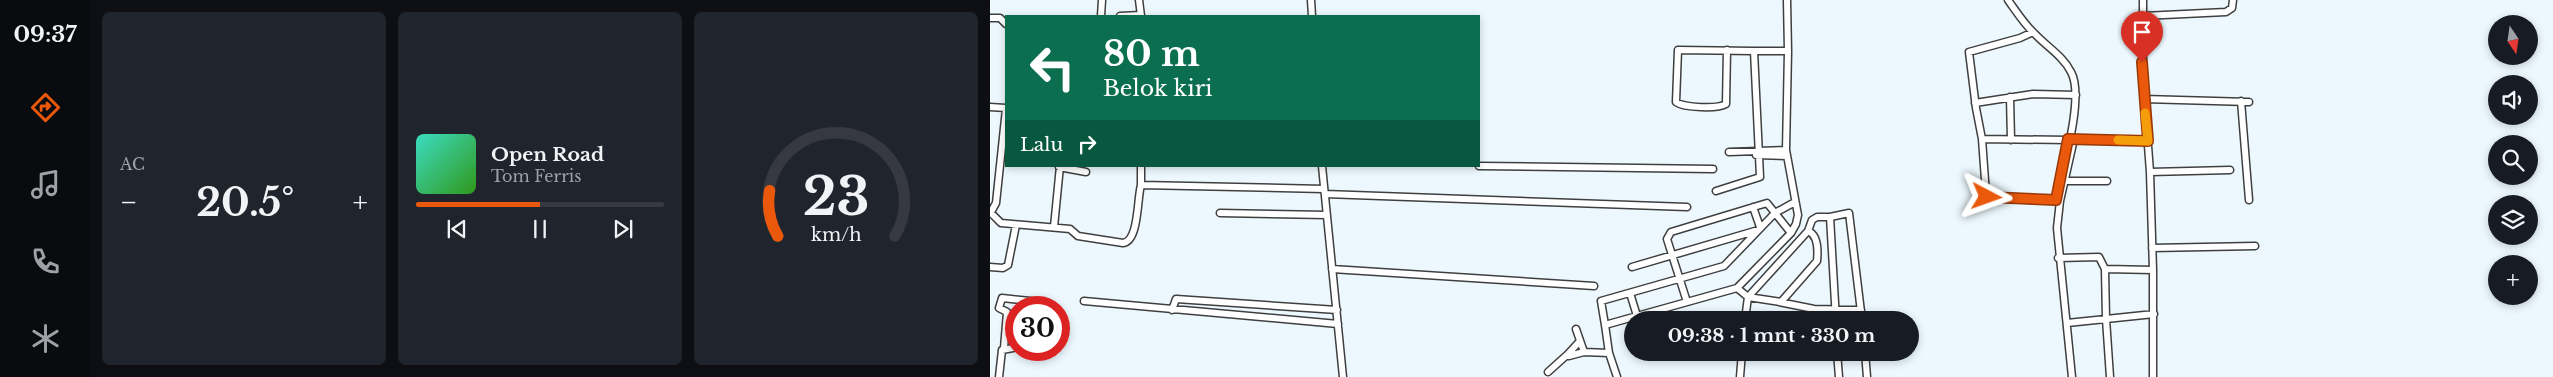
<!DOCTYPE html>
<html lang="id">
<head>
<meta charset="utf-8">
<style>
  :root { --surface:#171b24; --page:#20242c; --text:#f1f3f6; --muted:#9ea1a6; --line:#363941; --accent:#ea580c }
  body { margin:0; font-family:"Libre Baskerville",serif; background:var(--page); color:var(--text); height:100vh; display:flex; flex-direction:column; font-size:19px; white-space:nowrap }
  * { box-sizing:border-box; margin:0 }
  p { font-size:16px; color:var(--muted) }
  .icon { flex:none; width:28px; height:28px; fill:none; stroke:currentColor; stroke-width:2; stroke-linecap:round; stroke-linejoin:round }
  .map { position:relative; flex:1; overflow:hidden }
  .details { display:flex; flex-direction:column; gap:12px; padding:12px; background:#0d0f14; width:900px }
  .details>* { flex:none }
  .top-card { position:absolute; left:15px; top:15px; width:475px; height:152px; border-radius:0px; box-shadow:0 2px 8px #0003; background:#0b6e4f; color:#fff; overflow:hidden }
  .needle { width:32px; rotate:167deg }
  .buttons { position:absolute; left:1498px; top:15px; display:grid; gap:10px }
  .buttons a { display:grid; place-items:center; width:50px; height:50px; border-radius:50%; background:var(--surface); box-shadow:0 2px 8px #0003; font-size:25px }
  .speed { position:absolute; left:15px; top:296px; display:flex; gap:10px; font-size:25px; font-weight:700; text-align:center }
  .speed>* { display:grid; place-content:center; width:65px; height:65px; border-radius:50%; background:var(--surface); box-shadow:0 2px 8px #0003; line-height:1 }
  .speed .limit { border:8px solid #d22; background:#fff; color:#111 }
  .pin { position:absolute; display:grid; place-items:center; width:42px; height:42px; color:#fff; margin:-51px -21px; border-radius:50% 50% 50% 0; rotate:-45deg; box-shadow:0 0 5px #0007 }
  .pin .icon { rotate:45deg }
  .me { position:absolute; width:55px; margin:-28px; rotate:94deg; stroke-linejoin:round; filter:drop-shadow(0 0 4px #0008) }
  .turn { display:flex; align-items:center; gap:18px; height:105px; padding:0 15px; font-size:22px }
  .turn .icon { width:65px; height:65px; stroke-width:2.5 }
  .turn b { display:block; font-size:35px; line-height:42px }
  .then { display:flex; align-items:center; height:48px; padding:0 15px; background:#0003; gap:10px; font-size:19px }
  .big { font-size:38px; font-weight:700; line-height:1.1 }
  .details .tile { flex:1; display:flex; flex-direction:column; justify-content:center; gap:8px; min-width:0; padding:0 18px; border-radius:8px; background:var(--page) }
  .details .dial { align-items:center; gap:0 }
  .dial svg { height:130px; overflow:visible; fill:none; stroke:var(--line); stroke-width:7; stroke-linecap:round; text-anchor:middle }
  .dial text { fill:var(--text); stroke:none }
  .song { display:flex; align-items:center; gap:15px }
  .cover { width:60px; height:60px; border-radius:8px; background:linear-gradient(135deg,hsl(170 70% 55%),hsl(110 70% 35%)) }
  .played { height:5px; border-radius:2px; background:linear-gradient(90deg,var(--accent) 50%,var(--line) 50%) }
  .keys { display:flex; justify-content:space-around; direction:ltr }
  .heat { display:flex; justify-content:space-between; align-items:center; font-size:28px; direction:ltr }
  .details .tiles { flex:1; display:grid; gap:12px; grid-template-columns:repeat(3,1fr) }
  .trip { position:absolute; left:634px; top:311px; width:295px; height:50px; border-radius:25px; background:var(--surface); box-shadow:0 2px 8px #0003; font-weight:700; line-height:50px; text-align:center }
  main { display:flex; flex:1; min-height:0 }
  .menu { display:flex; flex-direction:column; width:90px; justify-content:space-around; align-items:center; background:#090b0e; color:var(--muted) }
  .menu .icon { width:35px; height:35px }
  .menu .on { color:var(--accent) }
  .menu b { font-size:22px; color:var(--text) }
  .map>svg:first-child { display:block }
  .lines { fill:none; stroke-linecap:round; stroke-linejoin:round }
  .minor-casing { stroke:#3f3f3f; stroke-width:9 }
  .minor { stroke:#fff; stroke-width:6 }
  .route-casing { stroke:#983908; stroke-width:12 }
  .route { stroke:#ea580c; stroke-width:9 }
  .slow { stroke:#f59e0b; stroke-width:9 }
</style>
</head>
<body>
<main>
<nav class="menu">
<b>09:37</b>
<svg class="icon on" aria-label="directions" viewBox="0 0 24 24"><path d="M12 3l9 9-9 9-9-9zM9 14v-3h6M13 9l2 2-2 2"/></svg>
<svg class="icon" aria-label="music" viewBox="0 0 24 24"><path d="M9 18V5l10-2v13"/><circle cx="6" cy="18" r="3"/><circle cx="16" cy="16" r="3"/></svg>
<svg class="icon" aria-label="phone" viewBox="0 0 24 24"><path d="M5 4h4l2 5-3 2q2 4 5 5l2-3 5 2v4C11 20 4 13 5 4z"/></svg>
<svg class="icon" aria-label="climate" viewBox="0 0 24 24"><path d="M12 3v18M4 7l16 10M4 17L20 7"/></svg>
</nav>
<section class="details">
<div class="tiles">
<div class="tile"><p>AC</p>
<div class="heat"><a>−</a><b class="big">20.5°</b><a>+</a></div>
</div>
<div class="tile">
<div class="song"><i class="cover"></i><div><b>Open Road</b><p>Tom Ferris</p></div></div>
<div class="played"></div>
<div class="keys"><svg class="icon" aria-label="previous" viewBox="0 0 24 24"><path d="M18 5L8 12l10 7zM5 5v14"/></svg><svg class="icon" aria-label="pause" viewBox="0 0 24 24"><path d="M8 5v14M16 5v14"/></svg><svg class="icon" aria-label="next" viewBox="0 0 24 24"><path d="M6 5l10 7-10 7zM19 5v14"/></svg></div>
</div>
<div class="tile dial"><svg viewBox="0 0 100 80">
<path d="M14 69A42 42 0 1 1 86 69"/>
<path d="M14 69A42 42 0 0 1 9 41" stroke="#ea580c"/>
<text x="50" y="56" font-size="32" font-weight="700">23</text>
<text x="50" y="72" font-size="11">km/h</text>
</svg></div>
</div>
</section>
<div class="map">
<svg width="1563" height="377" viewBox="0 0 1563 377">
  <rect width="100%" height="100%" fill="#ecf8fe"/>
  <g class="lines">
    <g class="minor-casing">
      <path id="minor" d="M149,0L151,16
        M321,0L322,16
        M1018,0C1026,11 1034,24 1044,33C1056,46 1073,56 1081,72C1095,97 1072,171 1066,200
        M1153,0V80L1160,172L1163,270V377
        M111,16L112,0
        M130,16L151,15
        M1153,16L1236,12L1242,8L1243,0
        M0,18H10L16,24
        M1043,32L1030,38L979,52L986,108L992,139L996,194L998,198L1070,201
        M737,50L736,104C728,109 694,108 686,102L688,50L764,51
        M1020,97L1021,140
        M1154,99L1259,102
        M1251,101L1259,200
        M985,103L1043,94L1086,95
        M0,107L16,108
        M992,139L1158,141
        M796,150L798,51
        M739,152L796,150L808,215L806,224L801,233L747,288
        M766,155L797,156
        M332,166L353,377
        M489,166L723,169
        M69,167L96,172
        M1160,172L1240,170
        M1075,181H1117
        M151,185V166
        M726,191L770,177L764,51H798L797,0
        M335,194L697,207
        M763,207L770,227
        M0,212L11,223L80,229L88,236L133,243C149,241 147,199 151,185L334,189
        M1,212L6,203L16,109
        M230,213L337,215
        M840,217L859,213L872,320
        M64,227L70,166
        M1162,248L1265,246
        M1068,258L1109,257L1115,269
        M0,267L13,268L18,265L26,225
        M642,267L765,231
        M342,269L604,286
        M1163,270L1115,269L1116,319L1164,314
        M640,293L647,316
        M94,301L348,324
        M697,302L677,239L681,232L777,203L801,233
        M789,302L824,309L871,310
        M182,310L186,299L347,310
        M755,320L758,297L818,231L822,220L827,217H840L846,320
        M1077,323L1116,319L1120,377
        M615,325L611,301L734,266L785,213L805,202
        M586,329L594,352
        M589,342L578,354L579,356L594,352L619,353
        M14,348L17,312L9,308L12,298L50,302L51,308
        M847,352L849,377
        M875,352L877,377
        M558,372L578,354
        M9,377L12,350L23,348
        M627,377L619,353L615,325L747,288L758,297L791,302L827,261C828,251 828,235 818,231
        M750,377L752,352
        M1082,377L1067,228L1070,201L1084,139"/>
    </g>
    <use href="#minor" class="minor"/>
  </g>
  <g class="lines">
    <g class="route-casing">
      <path id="route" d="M997,197L1066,200L1078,139L1158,141L1152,62"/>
    </g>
    <use href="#route" class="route"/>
    <path class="slow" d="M1128,140L1158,141L1155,113"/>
  </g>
</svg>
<div class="buttons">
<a><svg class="needle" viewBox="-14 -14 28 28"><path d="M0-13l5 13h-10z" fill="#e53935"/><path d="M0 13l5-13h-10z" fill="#9ea1a6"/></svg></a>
<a><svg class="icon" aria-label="sound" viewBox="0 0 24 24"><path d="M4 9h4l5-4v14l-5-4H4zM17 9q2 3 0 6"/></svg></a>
<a><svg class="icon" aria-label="search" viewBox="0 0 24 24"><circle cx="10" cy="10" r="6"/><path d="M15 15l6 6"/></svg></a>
<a><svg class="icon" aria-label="layers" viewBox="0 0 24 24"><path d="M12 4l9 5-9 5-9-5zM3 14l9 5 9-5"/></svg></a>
<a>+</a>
</div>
<div class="speed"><div class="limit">30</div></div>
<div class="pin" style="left:1152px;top:62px;background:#d93025"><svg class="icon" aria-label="arrive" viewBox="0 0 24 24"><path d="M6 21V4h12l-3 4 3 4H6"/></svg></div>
<svg class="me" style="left:997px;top:197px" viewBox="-20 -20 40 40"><path d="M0-17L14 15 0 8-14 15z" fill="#ea580c" stroke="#fff" stroke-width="4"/></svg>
<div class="trip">09:38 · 1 mnt · 330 m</div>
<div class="top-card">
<div class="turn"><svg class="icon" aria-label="left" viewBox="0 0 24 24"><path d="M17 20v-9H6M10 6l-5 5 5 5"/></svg><div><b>80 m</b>Belok kiri</div></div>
<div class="then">Lalu<svg class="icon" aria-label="right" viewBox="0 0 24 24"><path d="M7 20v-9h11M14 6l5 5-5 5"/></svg></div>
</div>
</div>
</main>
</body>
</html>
